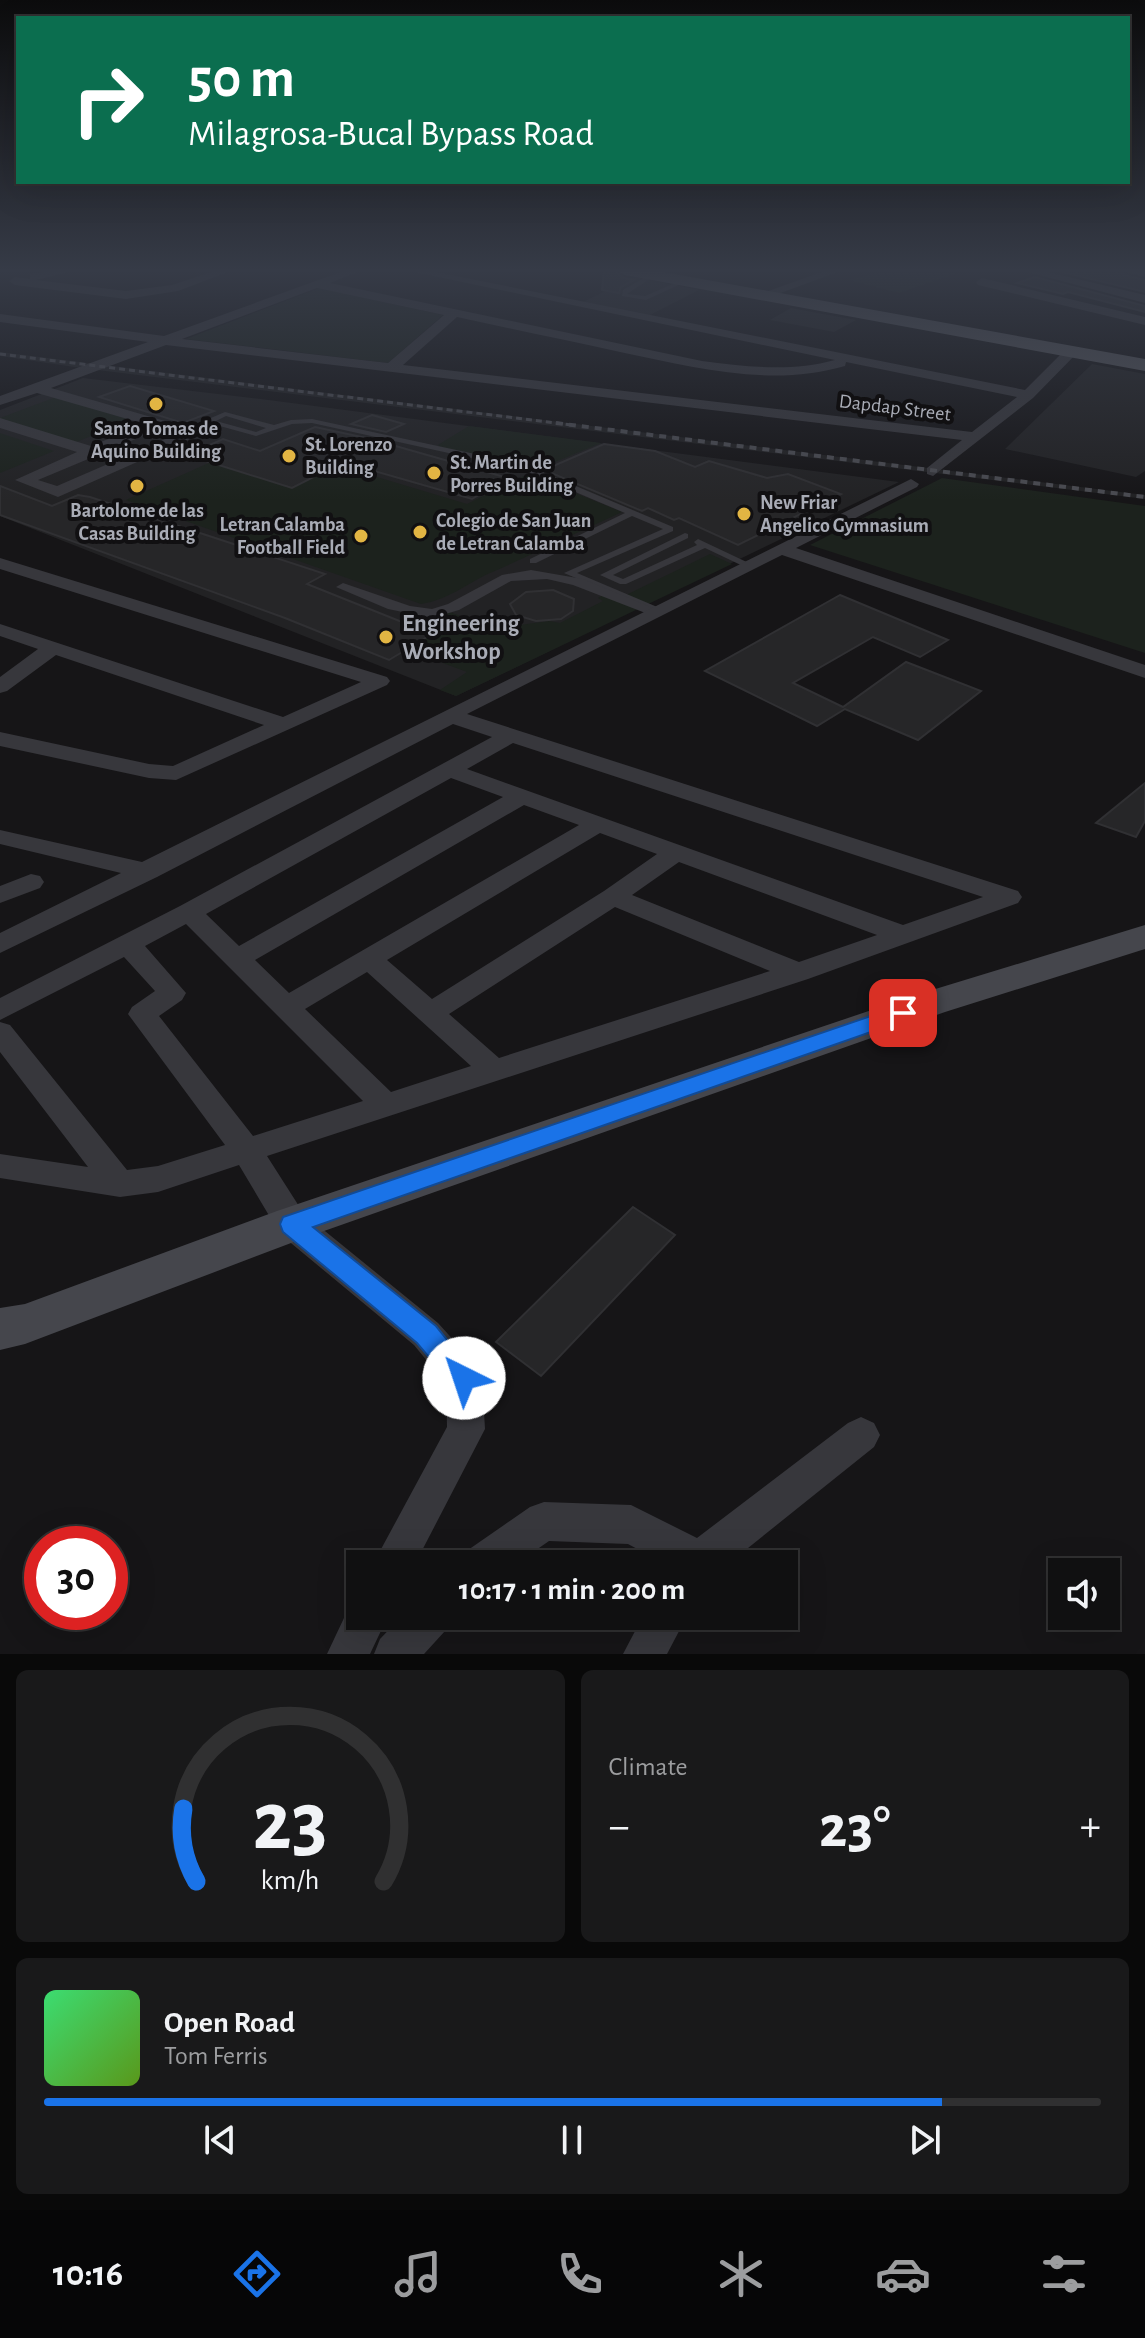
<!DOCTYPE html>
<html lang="en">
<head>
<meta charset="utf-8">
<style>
  :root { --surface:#101011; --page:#19191a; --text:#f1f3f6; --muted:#9c9d9f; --line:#303031; --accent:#1a73e8 }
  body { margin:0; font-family:"Alegreya Sans",sans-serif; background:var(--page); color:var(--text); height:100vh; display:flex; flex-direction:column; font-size:30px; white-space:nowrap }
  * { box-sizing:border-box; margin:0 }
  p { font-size:26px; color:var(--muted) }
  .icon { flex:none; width:44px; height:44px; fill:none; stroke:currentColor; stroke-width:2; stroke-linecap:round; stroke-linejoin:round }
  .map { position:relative; height:1654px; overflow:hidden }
  .sheet { display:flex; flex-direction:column; gap:16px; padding:16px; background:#090909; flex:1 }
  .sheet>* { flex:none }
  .banner { position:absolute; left:16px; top:16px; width:1114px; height:168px; border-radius:0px; box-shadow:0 8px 32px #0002,0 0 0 2px var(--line); background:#0b6e4f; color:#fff; overflow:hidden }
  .controls { position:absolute; left:1048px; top:1558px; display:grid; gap:16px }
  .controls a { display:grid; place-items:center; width:72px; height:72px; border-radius:0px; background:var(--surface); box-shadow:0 8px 32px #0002,0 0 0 2px var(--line); font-size:40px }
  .speed { position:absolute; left:24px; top:1526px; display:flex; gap:16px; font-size:40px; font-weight:700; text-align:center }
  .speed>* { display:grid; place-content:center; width:104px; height:104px; border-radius:50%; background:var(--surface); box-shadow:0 8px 32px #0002,0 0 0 2px var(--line); line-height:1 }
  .speed .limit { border:12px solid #d22; background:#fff; color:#111 }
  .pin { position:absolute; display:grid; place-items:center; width:68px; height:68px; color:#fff; margin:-34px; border-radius:16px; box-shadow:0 4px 12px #0006 }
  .me { position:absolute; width:88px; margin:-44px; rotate:319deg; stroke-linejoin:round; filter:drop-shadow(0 0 6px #0008) }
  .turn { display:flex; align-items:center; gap:28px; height:168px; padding:0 40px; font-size:36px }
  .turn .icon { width:104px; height:104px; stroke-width:2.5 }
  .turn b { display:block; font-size:56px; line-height:68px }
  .big { font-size:60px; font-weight:700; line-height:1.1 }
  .sheet .widget { flex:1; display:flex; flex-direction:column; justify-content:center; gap:12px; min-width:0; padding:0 28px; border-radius:12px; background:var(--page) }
  .sheet .dial { align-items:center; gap:0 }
  .dial svg { height:208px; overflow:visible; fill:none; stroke:var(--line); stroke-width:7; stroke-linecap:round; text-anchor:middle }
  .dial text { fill:var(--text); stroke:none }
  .song { display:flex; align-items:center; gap:24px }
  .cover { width:96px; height:96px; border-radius:12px; background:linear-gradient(135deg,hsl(140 70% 55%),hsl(90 70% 35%)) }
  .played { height:8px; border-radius:4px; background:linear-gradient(90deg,var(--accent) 85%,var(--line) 85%) }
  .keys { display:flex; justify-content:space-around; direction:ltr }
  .heat { display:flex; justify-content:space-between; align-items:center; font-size:44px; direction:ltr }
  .sheet .tiles { flex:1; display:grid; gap:16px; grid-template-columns:1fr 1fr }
  .widget:last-child { grid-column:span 2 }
  .trip { position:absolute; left:346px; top:1550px; width:452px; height:80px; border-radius:0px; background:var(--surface); box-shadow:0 8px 32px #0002,0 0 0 2px var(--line); font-weight:700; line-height:80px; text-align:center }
  .tabs { display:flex; height:128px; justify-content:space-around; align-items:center; background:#060607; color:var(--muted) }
  .tabs .icon { width:56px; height:56px }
  .tabs .on { color:var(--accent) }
  .tabs b { font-size:36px; color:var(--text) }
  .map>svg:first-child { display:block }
  .built { fill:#222224 }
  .green { fill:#1c221d }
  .building { fill:#262628; stroke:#303033; stroke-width:2 }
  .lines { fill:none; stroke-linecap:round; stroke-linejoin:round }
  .service { fill:#37373c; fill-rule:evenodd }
  .pedestrian { fill:#37373c; fill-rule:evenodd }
  .minor { fill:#37373c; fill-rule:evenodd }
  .secondary { fill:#45464c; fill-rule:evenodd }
  .primary { fill:#53545a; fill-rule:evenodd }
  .rail-far1 { stroke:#4a4b51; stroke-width:3; stroke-dasharray:6 4; stroke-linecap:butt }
  .rail { stroke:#4a4b51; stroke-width:4; stroke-dasharray:7 6; stroke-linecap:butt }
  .route { fill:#1a73e8; stroke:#114b97; stroke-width:2 }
  .poi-dot { fill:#e2b543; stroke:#111012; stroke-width:3 }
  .labels { text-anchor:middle; stroke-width:8; stroke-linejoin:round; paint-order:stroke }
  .far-street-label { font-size:20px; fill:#a9acb6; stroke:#111012 }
  .far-poi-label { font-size:20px; font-weight:bold; fill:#a9acb6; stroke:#111012; text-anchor:start }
  .poi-label { font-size:24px; font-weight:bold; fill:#a9acb6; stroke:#111012; text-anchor:start }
</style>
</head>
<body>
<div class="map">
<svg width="1145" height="1654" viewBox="0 0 1145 1654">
  <rect width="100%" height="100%" fill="#161517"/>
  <path class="built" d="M634,277L699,290L648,316L581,303Z
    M791,308L856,320L834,332L770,320Z
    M0,352L1145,495V499L81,368L0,356Z
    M1092,364L1145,374V471L1136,477L1005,449Z
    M83,378L261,399L899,482L456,696L0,516V410Z"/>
  <path class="green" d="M887,270H966L899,293L848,280Z
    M319,288L443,315L388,363L186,339Z
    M56,397L131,420L74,443L0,418Z
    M469,426L601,443L543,467L444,450L438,445Z
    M0,433L54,451L0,473Z
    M211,462L292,488L337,465L467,504L528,474L622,512C578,532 534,554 490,573C466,584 448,600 421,604L126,500Z
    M942,478L1145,506V653L810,545Z
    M710,554L732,564L644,606L622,597Z
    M605,594L640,608L456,696L440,690L467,672L408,650L433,634L418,628L447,611L506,633L520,625L549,621L560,623L603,601L598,598Z"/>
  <path class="building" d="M604,270H613L624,278L634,280L621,287L619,293L602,290Z
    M1054,270H1120L1124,275L1145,280V292Z
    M1035,277L1145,306V312L1068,292L1063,294L1017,283Z
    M130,386L214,411L183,423L99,397Z
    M372,415L404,424L386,432L351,424Z
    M315,427L371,439L508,478L472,499L343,462L292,488L187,455L223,439L260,451Z
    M604,444L655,451L695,467L709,461L767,478L788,474L841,494L738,545L679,518L674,520L648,508L642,511L544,470Z
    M0,486L52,506L78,495L90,497L325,574L307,584L432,634L389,660L285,618L0,515Z
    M553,590L574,599L573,611L561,619L536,621L516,615L510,604L526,592Z
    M840,595L948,640L920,657L873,637L793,683L843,707L906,662L981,691L918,740L845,709L817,726L705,671Z
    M1145,783V821L1136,837L1096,823Z
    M633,1207L675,1235L541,1376L496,1342Z"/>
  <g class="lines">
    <path class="service" d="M652,273L654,276L627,294L645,296L682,280L687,281L646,300L622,296L623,290Z
      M225,412L274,425L291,420L312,419L526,465L673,527V531L577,573L662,609L660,611H654L564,573L663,529L632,516L536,563H530V559L625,513L521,469L312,423L292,424L256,436L209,423L187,433L180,431ZM226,416L266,428L256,432L216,421Z
      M685,533L688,534V538L613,575L623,579L697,545L694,542L698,539L753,565L748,568L745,567L705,548L626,584H620L600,575Z"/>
    <path class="pedestrian" d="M531,570L583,579L660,611L653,615L648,614L573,585L547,579L511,581L459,610L432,618L388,609L336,587L343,583L410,606L432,609L448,604L502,575Z"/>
    <path class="minor" d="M55,270H77L36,280L126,291L172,285L217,270H233L178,291L126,299L15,285L9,281L15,277L30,279V274Z
      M346,270H362L330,283L702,361C747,367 791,372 835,360L405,270H426L1025,390L1067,348L1079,351L1033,398L933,476L927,474V468L962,440L166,345L51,388L196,430V436L58,497L15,480L77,452L0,428V418L91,446L145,424L37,393L0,405V396L148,342L0,322V314L164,336ZM317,288L444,315L388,363L182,339ZM457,317C511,329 565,340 620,352C694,367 770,388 845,366L846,362L1017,397L972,432L403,365ZM160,429L177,434L57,486L38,480L93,457L103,456L104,452Z
      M827,270H843L767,298L757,295Z
      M1020,270H1039L1145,295V303Z
      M1123,270H1145V277L1125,272Z
      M982,278L1145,317V325L978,285L976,282Z
      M911,479L919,484L917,487L796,548L1145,665V678L782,555L467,714L1018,891L1022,897L1018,903L808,979L267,1156L304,1214L438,1323L477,1366L482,1378L485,1429L415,1564H373L447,1427L446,1384L414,1345L280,1234L239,1165L158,1192L120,1197L0,1178V1154L88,1167L0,1052V1022L10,1025L127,1170L158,1166L225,1145L128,1014L132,1007L155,991L124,957L0,1020V998L180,906L492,737L453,724L157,877L0,953V933L121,873L0,844V830L142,862ZM513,743L983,897L903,925L467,769ZM451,778L503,797L239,946L206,914ZM524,805L579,825L289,993L255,960ZM600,833L657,854L604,891L432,999L387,960ZM679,862L877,935L799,962L632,895ZM615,907L770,971L499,1058L449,1014ZM186,924L363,1101L253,1136L159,1016L182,1000L186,993L145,946ZM367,972L471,1066L391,1092L305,1009Z
      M0,558L387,677L390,681L387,685L176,780L149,778L0,746V732L149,764L173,766L264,725L56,655L7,691L0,693V677L38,649L0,636V624L283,717L361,682L0,569Z
      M31,874L40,876L44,882L40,888L0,903V886Z
      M861,1417L874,1423L880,1435L874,1447L728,1564H665L628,1544L549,1541L516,1564H462L468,1550L530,1507L544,1502L631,1505L697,1538L848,1423Z
      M360,1598V1616H388L370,1654H327L352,1601Z
      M402,1616H451L445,1631L424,1654H374L380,1639Z
      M643,1616H687L667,1654H623Z"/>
    <path class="secondary" d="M1145,925V949L945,1012L307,1237L25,1344L0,1350V1308L25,1304L277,1211L919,994Z"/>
    <path class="primary" d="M616,270H652L1145,359V371L625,275Z"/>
    <path class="rail-far1" d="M0,354L572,425"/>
    <path class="rail" d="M556,423L1145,497"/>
  </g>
  <linearGradient id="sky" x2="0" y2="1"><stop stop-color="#0c0c0d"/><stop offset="0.54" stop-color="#363b47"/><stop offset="1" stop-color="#363b47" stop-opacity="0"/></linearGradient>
  <rect width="1145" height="501" fill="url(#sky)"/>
  <path class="route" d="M903,1005L911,1008L914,1013L911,1018L313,1227L436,1326L478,1378L474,1387L464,1391L454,1387L417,1343L283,1232L280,1224L283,1217Z"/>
  <g class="poi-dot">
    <circle cx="156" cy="404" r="8"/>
    <circle cx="289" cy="456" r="8"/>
    <circle cx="434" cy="473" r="8"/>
    <circle cx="137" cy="486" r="8"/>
    <circle cx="744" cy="514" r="8"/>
    <circle cx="420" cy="532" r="8"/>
    <circle cx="361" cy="536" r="8"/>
    <circle cx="386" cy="637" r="8"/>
  </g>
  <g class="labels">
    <g class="far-street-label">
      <text transform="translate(895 407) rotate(7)" y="7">Dapdap Street</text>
    </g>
    <g class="far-poi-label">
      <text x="156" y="435" text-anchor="middle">Santo Tomas de<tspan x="156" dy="23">Aquino Building</tspan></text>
      <text x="305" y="451">St. Lorenzo<tspan x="305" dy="23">Building</tspan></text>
      <text x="450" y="469">St. Martin de<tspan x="450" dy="23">Porres Building</tspan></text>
      <text x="760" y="509">New Friar<tspan x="760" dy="23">Angelico Gymnasium</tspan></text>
      <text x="137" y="517" text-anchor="middle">Bartolome de las<tspan x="137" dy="23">Casas Building</tspan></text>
      <text x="436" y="527">Colegio de San Juan<tspan x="436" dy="23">de Letran Calamba</tspan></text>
      <text x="345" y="531" text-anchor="end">Letran Calamba<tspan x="345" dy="23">Football Field</tspan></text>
    </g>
    <g class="poi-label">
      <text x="402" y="631">Engineering<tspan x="402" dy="28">Workshop</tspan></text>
    </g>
  </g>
</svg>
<div class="controls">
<a><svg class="icon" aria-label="sound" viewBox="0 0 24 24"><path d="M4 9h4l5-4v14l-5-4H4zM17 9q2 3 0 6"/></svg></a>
</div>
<div class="speed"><div class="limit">30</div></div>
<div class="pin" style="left:903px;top:1013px;background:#d93025"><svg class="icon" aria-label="arrive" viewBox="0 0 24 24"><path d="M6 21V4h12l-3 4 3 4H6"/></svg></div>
<svg class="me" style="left:464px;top:1378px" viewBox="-20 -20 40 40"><circle r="19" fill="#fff"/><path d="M0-13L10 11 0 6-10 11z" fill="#1a73e8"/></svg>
<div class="trip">10:17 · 1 min · 200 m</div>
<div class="banner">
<div class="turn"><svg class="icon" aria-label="right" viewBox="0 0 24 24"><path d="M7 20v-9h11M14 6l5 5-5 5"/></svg><div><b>50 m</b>Milagrosa-Bucal Bypass Road</div></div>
</div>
</div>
<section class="sheet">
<div class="tiles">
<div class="widget dial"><svg viewBox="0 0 100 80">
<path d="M14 69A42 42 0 1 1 86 69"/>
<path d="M14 69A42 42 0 0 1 9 41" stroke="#1a73e8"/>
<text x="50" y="56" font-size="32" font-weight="700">23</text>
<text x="50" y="72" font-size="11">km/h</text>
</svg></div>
<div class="widget"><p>Climate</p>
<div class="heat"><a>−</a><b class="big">23°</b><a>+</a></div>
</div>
<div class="widget">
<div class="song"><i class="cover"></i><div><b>Open Road</b><p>Tom Ferris</p></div></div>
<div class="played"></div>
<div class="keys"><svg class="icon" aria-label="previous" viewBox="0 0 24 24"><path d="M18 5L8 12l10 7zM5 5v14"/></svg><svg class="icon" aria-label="pause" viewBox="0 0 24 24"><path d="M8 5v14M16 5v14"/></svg><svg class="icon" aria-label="next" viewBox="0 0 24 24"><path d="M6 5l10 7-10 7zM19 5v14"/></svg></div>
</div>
</div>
</section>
<nav class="tabs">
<b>10:16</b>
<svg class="icon on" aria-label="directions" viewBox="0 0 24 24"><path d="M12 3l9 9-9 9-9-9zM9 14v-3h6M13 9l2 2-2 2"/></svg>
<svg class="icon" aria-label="music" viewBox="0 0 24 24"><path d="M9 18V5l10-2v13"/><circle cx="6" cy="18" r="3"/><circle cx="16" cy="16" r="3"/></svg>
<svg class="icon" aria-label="phone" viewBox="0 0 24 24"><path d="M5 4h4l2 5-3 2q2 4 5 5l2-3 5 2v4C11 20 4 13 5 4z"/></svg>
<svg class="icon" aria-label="climate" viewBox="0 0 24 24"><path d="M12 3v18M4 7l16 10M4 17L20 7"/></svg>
<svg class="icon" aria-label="car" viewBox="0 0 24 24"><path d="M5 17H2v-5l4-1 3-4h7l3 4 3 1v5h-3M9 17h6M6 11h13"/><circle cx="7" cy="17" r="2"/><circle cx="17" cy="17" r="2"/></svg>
<svg class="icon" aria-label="filters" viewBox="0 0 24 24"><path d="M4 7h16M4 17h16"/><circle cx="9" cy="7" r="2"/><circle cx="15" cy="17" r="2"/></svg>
</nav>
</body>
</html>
